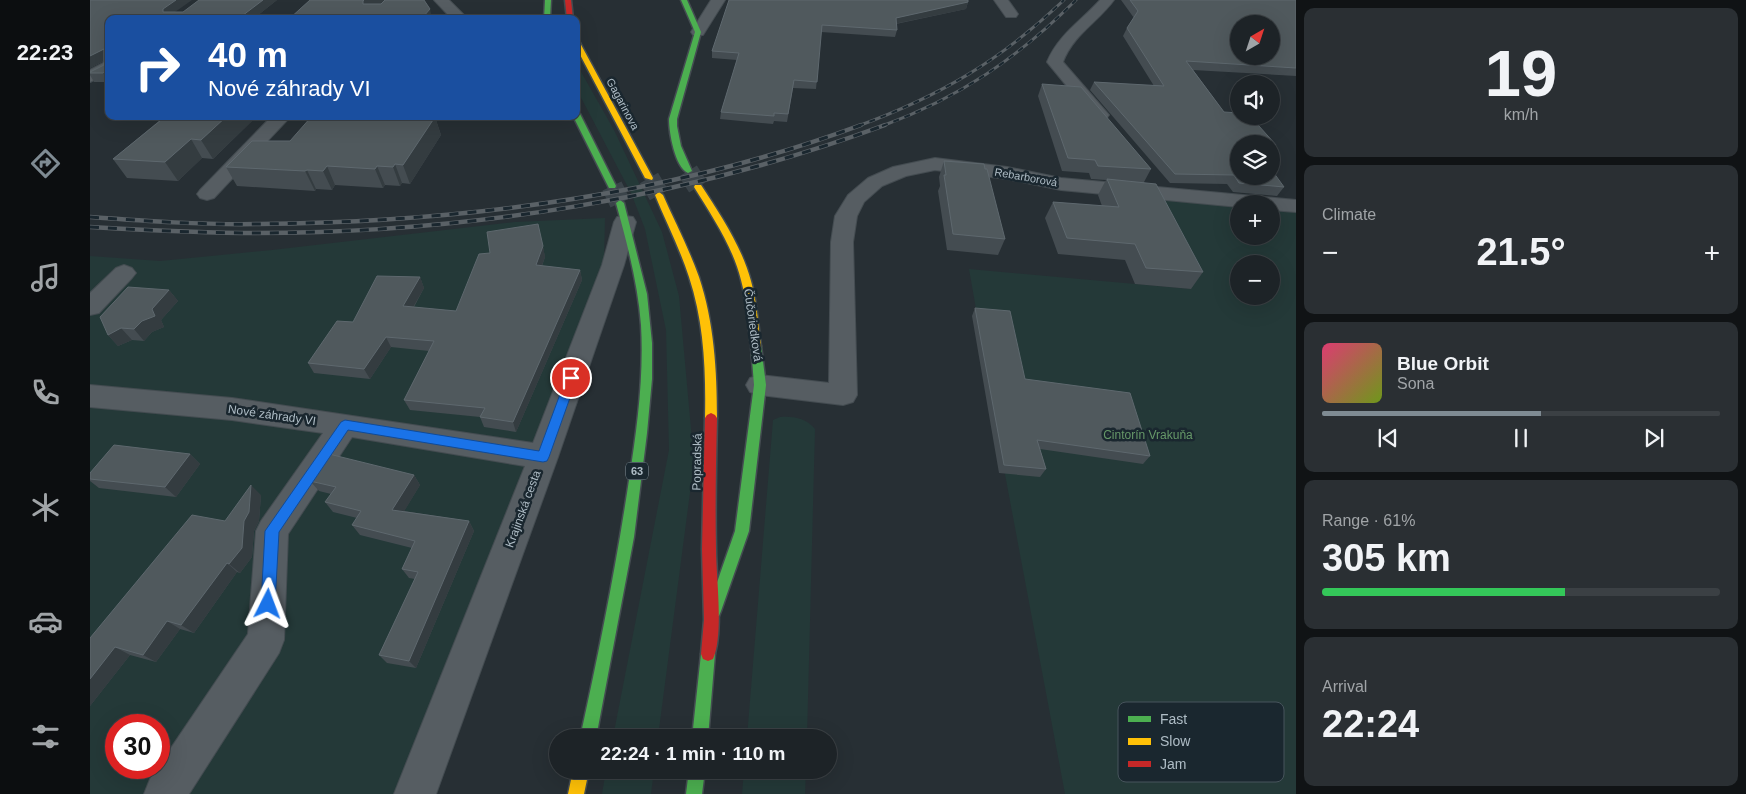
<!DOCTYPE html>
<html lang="en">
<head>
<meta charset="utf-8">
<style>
  :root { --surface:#1d2327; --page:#2a2f33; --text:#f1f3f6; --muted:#a0a4a7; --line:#3b4044; --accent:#7f8b93 }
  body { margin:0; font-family:Helvetica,sans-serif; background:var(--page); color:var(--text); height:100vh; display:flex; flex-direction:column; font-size:19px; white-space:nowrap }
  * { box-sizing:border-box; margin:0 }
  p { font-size:16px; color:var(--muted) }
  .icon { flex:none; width:28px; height:28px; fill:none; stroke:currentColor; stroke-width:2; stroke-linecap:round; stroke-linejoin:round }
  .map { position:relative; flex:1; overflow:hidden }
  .panel { display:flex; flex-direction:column; gap:8px; padding:8px; background:#101315; width:450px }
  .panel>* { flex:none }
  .guide { position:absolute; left:15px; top:15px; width:475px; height:105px; border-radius:10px; box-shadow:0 5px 20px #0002,0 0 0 1px var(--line); background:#1a4fa0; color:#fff; overflow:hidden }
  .needle { width:32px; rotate:39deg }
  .fabs { position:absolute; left:1140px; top:15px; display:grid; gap:10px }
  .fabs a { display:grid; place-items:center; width:50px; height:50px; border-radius:50%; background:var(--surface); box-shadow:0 5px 20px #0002,0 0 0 1px var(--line); font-size:25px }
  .speed { position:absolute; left:15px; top:714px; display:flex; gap:10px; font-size:25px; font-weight:700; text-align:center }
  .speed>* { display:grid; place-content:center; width:65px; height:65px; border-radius:50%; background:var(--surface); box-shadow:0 5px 20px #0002,0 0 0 1px var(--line); line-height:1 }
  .speed .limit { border:8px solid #d22; background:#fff; color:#111 }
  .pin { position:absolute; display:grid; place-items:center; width:42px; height:42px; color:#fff; margin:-21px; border:2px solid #fff; border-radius:50%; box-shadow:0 1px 5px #0007 }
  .me { position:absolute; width:55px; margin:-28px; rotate:3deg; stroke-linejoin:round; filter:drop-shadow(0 0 4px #0008) }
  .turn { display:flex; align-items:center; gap:18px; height:105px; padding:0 20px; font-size:22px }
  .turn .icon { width:65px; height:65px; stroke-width:2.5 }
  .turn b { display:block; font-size:35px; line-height:42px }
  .big { font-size:38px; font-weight:600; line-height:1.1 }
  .panel .card { flex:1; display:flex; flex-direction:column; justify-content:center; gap:8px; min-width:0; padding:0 18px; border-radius:10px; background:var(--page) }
  .panel .dial { align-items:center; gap:0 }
  .dial b { font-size:65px; line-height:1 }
  .song { display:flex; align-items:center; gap:15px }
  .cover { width:60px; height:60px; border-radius:8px; background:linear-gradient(135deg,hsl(340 70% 55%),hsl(80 70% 35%)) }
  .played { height:5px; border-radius:2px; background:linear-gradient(90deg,var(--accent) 55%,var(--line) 55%) }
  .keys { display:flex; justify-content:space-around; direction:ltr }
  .heat { display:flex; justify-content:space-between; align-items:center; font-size:28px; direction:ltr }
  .charge { height:8px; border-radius:4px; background:linear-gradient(90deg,#34c759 61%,var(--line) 0) }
  .trip { position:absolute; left:459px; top:729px; width:288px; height:50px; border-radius:25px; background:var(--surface); box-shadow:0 5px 20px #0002,0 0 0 1px var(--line); font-weight:600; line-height:50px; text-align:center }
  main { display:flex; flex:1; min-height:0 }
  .tabs { display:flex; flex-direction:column; width:90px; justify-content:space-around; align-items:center; background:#0c0e10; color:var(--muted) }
  .tabs .icon { width:35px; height:35px }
  .tabs .current { color:var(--accent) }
  .tabs b { font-size:22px; color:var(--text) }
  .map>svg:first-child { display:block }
  .green { fill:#243938; fill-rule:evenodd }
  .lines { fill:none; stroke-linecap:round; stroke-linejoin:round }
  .secondary-tunnel { stroke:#3b444a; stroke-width:21; stroke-dasharray:21 11; stroke-linecap:butt }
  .primary-tunnel { stroke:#3b444a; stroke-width:21; stroke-dasharray:21 11; stroke-linecap:butt }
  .street-casing { stroke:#444c51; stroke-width:2 }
  .fast-casing { stroke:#444c51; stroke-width:3 }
  .slow-casing { stroke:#444c51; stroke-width:3 }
  .jam-casing { stroke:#444c51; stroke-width:3 }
  .street { fill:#565d62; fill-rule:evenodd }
  .fast { fill:#4caf50; fill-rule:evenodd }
  .slow { fill:#ffc107; fill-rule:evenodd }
  .jam { fill:#c62828; fill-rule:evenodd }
  .rail-far1-casing { stroke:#5a6166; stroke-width:3 }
  .rail-casing { stroke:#5a6166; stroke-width:4.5 }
  .rail-far1 { stroke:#1a272f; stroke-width:2; stroke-dasharray:6; stroke-linecap:butt }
  .rail { stroke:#1a272f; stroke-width:3; stroke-dasharray:9; stroke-linecap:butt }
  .wall { fill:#444c51 }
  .shaded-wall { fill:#343c40 }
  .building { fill:#50595d; stroke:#5e686e; fill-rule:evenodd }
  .route { fill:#1a73e8; stroke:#114b97 }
  .labels { text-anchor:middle; stroke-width:5; stroke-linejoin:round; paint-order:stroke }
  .far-street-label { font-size:11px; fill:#afbdc6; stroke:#1a272f }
  .shield { fill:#1a272f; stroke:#829099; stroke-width:1 }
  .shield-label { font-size:11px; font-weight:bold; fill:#afbdc6 }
  .street-label { font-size:12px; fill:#afbdc6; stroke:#1a272f }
  .park-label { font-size:12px; fill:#669868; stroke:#1a272f }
  .key { fill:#1a272f; stroke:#47545c; stroke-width:1 }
  .key-label { font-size:14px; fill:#afbdc6 }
</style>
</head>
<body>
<main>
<nav class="tabs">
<b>22:23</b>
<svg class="icon current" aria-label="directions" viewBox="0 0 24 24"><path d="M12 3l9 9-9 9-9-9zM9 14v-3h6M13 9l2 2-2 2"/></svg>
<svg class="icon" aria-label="music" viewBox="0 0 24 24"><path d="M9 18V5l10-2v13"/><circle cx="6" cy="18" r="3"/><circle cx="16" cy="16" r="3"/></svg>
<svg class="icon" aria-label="phone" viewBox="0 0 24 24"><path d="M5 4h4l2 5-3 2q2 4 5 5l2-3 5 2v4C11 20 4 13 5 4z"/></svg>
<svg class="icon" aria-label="climate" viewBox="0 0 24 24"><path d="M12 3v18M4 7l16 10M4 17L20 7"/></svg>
<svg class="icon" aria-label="car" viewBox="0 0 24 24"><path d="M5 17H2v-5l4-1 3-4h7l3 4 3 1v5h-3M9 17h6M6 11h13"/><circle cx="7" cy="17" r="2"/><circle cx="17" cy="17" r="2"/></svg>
<svg class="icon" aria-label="filters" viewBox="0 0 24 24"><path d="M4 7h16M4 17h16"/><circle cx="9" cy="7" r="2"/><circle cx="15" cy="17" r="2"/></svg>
</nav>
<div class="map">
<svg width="1206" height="794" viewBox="0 0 1206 794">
  <rect width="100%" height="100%" fill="#272f34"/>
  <path class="green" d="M486,63L524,130L572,232L589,296L604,462L568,737H523L579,450L576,330L555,229L541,193L486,88Z
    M1061,199L1149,207V236H1181V210L1206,212V794H975L914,469L879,269L1101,289ZM1149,264H1181V296H1149Z
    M515,218L514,262L452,422L311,794H0V256L70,261L182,250L425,222ZM26,725H69V768H26Z
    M690,417C703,416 716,418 725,429L717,737H657L683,420Z
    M516,770H564L561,794H512Z
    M654,770H716L715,794H652Z"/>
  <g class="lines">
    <path class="secondary-tunnel" d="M598,171L608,187"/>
    <path class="primary-tunnel" d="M559,178L569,195
      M522,186L530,203"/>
    <g class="street-casing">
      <path id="street" d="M344,0H359L378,19H362Z
        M621,0H635L613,35H603L601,32Z
        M904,0H918L928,14L926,17H916Z
        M1010,0H1024C1008,22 983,35 973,62L1019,115L1016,119L1010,120L1004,119L957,62C968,35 991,21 1010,0Z
        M19,60V72L0,82V70Z
        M182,116H201L124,198L117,200L110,198L107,194L110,190Z
        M845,158L917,167L971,178L1206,200V212L1181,210V204H1149V207L971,190L917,179L845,170L816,176L792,186L774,202L767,216L763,242L767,395L763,402L753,405L670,395L660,392L656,385L660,378L670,375L739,383L741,242L745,216L758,195L778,178L803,167Z
        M535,216L543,217L546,222L534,265L468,457L346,794H304L435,466L262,437L198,534L194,640L189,653L99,794H54L60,779L158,634L166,531L171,521L233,433L142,420L0,407V385L142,398L443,443L512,265L524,222L527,217Z
        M34,265L42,268L46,273L42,278L9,313L0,315V293L26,268Z"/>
    </g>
    <g class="fast-casing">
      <path id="fast" d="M455,0H461L460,19H454Z
        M591,0H597L611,32L587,119V126L591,146L602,171L598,173C585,167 579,133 579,119L605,32Z
        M486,112L490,114L526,186L525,188H519L483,116H486Z
        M530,200L534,203L557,294L562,343V379L557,433L544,537L506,738H490C509,652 526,567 539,480C547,429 554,377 551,325C548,284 537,243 526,203Z
        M666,342L671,346L676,385L659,531L631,611L629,616L624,618L619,616L617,611L645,531L664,385L661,346Z
        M618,647L623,649L625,654L618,738H602L611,654L613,649Z
        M599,770H615L612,794H596Z"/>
    </g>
    <g class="slow-casing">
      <path id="slow" d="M486,39L489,41L563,178L562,180L555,178L486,47Z
        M605,185H611C630,214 652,247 661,281C667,302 668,324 671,346L670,349L666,350L661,346C658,324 657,302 651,280C643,247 622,216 604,187Z
        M569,192L573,195C585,222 599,249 609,277C624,322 627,370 627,418L625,421H617L615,418C616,371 614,322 599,277C590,249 576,222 565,195Z
        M483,770H499L494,794H478Z"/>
    </g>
    <g class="jam-casing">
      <path id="jam" d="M475,0H481L483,19H477Z
        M621,413L625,415L627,418C626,461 625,505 626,549C626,577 634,634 623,659L618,661L613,659L611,654L614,620L612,549L615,418L617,415Z"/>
    </g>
    <use href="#street" class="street"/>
    <use href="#fast" class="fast"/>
    <use href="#slow" class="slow"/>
    <use href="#jam" class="jam"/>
    <g class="rail-far1-casing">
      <path id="rail-far1" d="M768,126C850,96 910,61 974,0
        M792,126C869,98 928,58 986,0"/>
    </g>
    <g class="rail-casing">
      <path id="rail" d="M0,217C56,221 112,225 169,224C371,222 580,196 771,125
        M0,227C55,230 111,233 166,233C377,233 598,198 795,125"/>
    </g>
    <use href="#rail-far1" class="rail-far1"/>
    <use href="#rail" class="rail"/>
  </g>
  <path class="wall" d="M0,0L85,12H93L187,0L163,19H19V82H4L0,75V72L14,65V61L0,68Z
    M639,0L878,2L876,9L806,24L807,30L805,37L731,32L726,89L703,88L697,122L684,121L683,124L630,119L631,112L647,60L622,58V51Z
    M1031,0H1206V76L1103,70L1134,112L1186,145L1181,151V144H1149L1194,187L1187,196L1143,192L1137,184L1080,183L1000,90L1004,82L1064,86L1033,36L1037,28L1044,18Z
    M952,84L1061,169L1054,182L1113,272L1101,289L1045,284L1035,260L968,254L955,218L963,202L1012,206L1008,195L1016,180L1001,179L999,173L972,171L948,96Z
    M60,116H167L123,159L112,158L88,181L37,178L23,159L70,120H63Z
    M345,117L351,135L320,184L312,183L310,186L295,185L293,188L245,185L242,190L226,189L225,191L147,186L136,167L200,141Z
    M854,161L915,239L908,255L857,250L848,191L850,186L849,177Z
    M448,224L455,257L452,266L490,270L492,280L426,432L394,427L390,417L320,410L314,400L339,351L301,347L280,379L224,373L218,363L263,322L330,277L334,288L324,307L366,311L400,253Z
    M79,290L88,301L71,320L74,327L62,332L54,341L42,340L28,346L18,335Z
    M885,308L935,379L1060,456L1053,464L950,449L956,469L950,477L909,473L882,316Z
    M100,454L110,464L86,497L9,488L0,481V473Z
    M324,475L330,485L314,511L379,521L384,531L326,668L297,663L289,655L325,579L319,578L312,569L322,548L270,535L262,525L267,518L243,512L235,502L241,494L229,491L220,481Z
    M171,495L169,521L164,531L162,557L150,573L147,572L104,633L90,629L66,662L40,655L0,706V638L135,521Z"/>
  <path class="shaded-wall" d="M86,0H102L78,17L73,12V9Z
    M173,0H187L163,19H148Z
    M274,0H295L279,18L273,4V1Z
    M878,2L876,9L804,24L806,18Z
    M340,9L342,19L333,17Z
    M14,49L19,58L0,68V56Z
    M17,71L19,74V82L13,73Z
    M137,116H167L123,159L111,140Z
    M345,117L351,135L320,184L313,165Z
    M101,139L112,158L88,181L75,162Z
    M305,164L312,183L310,186L303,167Z
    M237,166L245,185L242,190L233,171Z
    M287,166L295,185L293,188L285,169Z
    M217,170L226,189L225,191L215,171Z
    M453,246L455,257L448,276L446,265Z
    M490,270L492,280L426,432L423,422Z
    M330,277L334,288L318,316L313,306Z
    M79,290L88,301L71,320L74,327L62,332L54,341L44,329Z
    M31,328L42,340L28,346L18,335Z
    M296,337L301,347L280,379L274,369Z
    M100,454L110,464L86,497L75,487Z
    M324,475L330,485L309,520L302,510Z
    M161,485L171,495L169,521L164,531L162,557L150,573L139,564L154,521Z
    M379,521L384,531L326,668L319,661Z
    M137,563L147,572L104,633L91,625Z
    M77,621L90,629L66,662L53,655Z
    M25,647L40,655L0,706V679Z"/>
  <path class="building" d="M0,0H86L73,9V12H93L109,0H173L148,19H19V71H17L13,73H0V72L14,65V49L0,56Z
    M220,0H274L273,1V4H291L295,0H334L340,9L333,17L349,18L348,19H199Z
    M639,0H878V2L806,18L807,30L732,25L727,82L704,80L698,114L684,113V116L631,112L649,53L622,51Z
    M1040,0H1206V68L1096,61L1134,112L1149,113V116H1160L1186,145L1181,144L1164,143L1165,144H1149V176H1181V169L1194,187L1149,183L1144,175L1085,174L1004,82L1074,86L1037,28L1048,11ZM1149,24H1181V56H1149Z
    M952,84L991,87L1061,169L1008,166L1005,160L978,158Z
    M76,116H137L111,140L101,139L75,162L23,159Z
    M222,116H334L345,117L313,165L305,164L303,167L287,166L285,169L237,166L233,171L217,170L215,171L136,167L162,141H200Z
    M854,161L894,164L895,169H897L915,239L863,234L854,175H856Z
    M1017,179L1066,184L1113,272L1056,268L1045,244L977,238L963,202L1029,207Z
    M448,224L453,246L446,265L490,270L423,422L390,417L395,408L314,400L344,341L296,337L274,369L218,363L247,321L263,322L287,276L330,277L313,306L366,311L389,254L400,253L397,232Z
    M38,287L79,290L62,309L65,316L52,321L44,329L31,328L18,335L10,317Z
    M885,308L920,311L935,379L1040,393L1060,456L947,440L956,469L914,465Z
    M24,445L100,454L75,487L0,479V473Z
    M239,454L324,475L302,510L379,521L319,661L289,655L328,572L312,569L325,541L262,525L271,511L235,502L246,487L220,481Z
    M161,485L159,512L154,521L152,548L139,564L137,563L91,625L77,621L53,655L25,647L0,679V638L102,515L135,521Z"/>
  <path class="route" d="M481,374L487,378L459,457L457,461L453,462L258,430L189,532L185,604L183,609L178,611L173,609L171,604L175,531L251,422L255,420L449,451L476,378Z"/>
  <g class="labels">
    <g class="far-street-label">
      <text transform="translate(533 104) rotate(62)" y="4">Gagarinova</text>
      <text transform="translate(936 177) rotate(10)" y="4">Rebarborová</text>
    </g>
    <rect class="shield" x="536" y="462.5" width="22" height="17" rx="4"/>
    <g class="shield-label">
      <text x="547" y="475">63</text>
    </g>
    <g class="street-label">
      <text transform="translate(663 325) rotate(82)" y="4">Čučoriedková</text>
      <text transform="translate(182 415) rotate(8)" y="4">Nové záhrady VI</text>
      <text transform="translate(607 462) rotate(-89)" y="4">Popradská</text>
      <text transform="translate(433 509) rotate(-70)" y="4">Krajinská cesta</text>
    </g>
    <g class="park-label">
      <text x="1058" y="439">Cintorín Vrakuňa</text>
    </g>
  </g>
  <rect x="1028" y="702" width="166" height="80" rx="8" class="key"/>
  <rect x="1038" y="716" width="23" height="6" fill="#4caf50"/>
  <rect x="1038" y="738" width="23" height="7" fill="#ffc107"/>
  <rect x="1038" y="761" width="23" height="6" fill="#c62828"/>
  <g class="key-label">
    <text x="1070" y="724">Fast</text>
    <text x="1070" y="746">Slow</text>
    <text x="1070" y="769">Jam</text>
  </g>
</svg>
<div class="fabs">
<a><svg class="needle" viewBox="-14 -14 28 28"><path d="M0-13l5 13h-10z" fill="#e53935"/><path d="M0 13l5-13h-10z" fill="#a0a4a7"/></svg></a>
<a><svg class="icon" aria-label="sound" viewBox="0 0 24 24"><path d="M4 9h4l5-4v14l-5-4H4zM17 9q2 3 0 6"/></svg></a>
<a><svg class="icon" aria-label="layers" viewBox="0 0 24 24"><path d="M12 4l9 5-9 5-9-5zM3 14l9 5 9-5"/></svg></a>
<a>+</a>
<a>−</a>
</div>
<div class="speed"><div class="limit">30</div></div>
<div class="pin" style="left:481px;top:378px;background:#d93025"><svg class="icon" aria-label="arrive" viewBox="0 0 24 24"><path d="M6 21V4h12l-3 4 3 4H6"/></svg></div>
<svg class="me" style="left:178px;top:604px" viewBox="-20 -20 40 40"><path d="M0-17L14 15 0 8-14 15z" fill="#1a73e8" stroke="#fff" stroke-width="4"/></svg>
<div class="trip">22:24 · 1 min · 110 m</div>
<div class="guide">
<div class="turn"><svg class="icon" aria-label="right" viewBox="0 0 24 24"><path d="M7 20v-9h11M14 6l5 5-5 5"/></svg><div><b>40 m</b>Nové záhrady VI</div></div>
</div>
</div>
<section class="panel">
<div class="card dial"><b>19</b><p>km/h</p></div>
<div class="card"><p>Climate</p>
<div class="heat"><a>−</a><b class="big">21.5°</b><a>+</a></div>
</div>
<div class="card">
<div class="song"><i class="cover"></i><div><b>Blue Orbit</b><p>Sona</p></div></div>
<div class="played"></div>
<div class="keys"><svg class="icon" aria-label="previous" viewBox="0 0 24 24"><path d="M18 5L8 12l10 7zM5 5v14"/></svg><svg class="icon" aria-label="pause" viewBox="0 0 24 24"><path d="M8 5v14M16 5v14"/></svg><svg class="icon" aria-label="next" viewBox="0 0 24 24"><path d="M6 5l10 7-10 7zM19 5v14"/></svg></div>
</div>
<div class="card"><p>Range · 61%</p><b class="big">305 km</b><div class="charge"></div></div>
<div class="card"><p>Arrival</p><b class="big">22:24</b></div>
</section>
</main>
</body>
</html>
